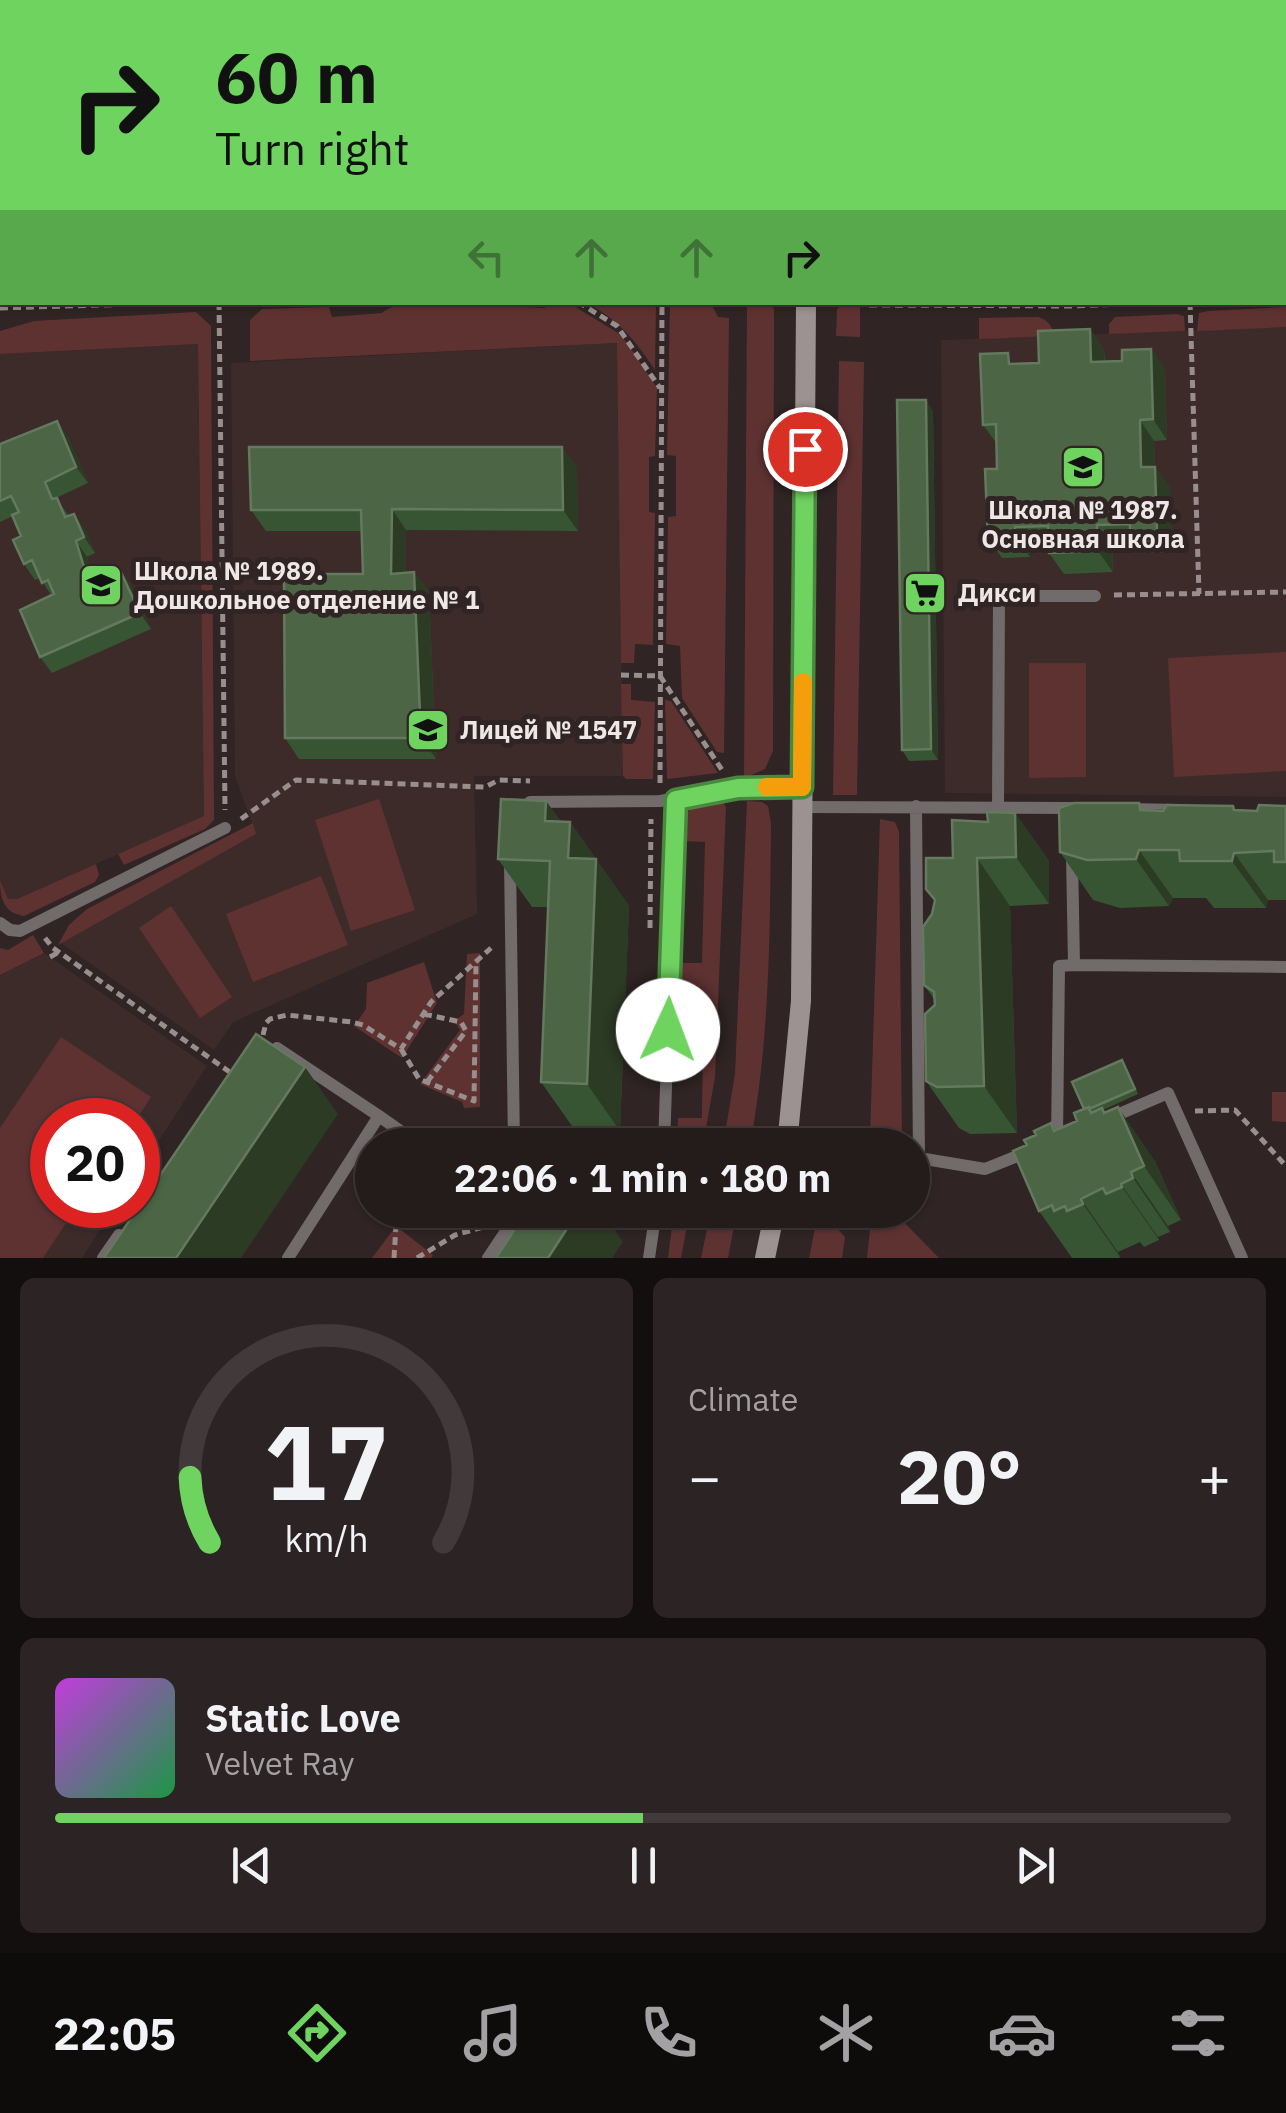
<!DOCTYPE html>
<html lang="en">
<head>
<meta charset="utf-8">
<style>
  :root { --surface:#241b1b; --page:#2c2424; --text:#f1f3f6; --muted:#a3a1a3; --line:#41393a; --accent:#6fd360 }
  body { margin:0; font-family:"IBM Plex Sans",sans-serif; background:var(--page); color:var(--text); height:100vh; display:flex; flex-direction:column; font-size:38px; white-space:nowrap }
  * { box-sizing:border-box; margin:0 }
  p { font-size:32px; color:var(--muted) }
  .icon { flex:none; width:55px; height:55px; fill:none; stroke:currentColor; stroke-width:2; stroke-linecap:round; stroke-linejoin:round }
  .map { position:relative; height:1258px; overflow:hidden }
  .sheet { display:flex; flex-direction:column; gap:20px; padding:20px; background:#140f0f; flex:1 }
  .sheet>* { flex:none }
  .guide { position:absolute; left:0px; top:0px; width:1288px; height:305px; box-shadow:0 2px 8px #0004,0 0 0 2px var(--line); background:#6fd360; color:#111; overflow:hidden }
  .speed { position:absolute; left:30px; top:1098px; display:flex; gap:20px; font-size:50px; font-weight:700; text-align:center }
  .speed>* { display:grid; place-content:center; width:130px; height:130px; border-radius:50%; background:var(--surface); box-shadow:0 2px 8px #0004,0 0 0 2px var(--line); line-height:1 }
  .speed .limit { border:15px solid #d22; background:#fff; color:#111 }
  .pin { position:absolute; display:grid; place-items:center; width:85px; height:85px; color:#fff; margin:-42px; border:5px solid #fff; border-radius:50%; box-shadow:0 2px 10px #0007 }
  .me { position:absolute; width:110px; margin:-55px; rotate:2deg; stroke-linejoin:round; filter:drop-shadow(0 0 8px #0008) }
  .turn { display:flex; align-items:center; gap:35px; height:210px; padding:0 50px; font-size:45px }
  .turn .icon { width:130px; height:130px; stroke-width:2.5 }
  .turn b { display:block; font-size:70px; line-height:85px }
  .lanes { display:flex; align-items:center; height:95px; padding:0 50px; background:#0003; justify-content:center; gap:50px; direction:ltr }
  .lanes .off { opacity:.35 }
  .big { font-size:75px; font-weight:700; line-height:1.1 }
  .sheet .tile { flex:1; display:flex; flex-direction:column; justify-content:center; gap:15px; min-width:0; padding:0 35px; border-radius:15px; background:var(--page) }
  .sheet .dial { align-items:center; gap:0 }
  .dial svg { height:260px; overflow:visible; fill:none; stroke:var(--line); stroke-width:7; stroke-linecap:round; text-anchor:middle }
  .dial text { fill:var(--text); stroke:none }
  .song { display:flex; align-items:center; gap:30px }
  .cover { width:120px; height:120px; border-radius:15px; background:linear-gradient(135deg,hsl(290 70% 55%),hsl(140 70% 35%)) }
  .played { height:10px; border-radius:5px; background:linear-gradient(90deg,var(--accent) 50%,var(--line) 50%) }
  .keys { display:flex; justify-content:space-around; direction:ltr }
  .heat { display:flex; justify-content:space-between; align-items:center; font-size:55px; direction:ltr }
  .sheet .tiles { flex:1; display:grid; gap:20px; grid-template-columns:1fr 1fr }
  .tile:last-child { grid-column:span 2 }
  .trip { position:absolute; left:355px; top:1128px; width:575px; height:100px; border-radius:50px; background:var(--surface); box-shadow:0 2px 8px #0004,0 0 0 2px var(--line); font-weight:700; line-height:100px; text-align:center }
  .dock { display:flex; height:160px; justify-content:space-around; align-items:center; background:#0e0b0b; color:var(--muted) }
  .dock .icon { width:70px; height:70px }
  .dock .current { color:var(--accent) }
  .dock b { font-size:45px; color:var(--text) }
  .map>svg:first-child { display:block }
  .built { fill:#3d2b2a }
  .green { fill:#5f3232 }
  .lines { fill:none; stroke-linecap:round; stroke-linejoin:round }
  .path { stroke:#988e8e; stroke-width:5; stroke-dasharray:8 5; stroke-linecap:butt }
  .service { stroke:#716b6b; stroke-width:12 }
  .secondary { stroke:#9b9291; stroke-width:20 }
  .wall { fill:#375532 }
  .shaded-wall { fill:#2c3b24 }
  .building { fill:#4b6545; stroke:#64795e; stroke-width:2.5 }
  .route-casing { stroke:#48893e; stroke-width:25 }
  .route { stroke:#6fd360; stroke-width:18 }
  .slow { stroke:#f59e0b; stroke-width:18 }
  .labels { text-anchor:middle; stroke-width:10; stroke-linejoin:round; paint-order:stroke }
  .poi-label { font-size:25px; font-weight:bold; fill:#efe7e7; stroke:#302424; text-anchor:start }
</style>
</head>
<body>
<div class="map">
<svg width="1286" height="1258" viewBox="0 0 1286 1258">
  <rect width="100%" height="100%" fill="#302424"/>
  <path class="built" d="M1286,327V797L945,793L941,340Z
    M617,343L623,776H474L477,914L233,1022L214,1050L61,943L256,834L235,776L231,363Z
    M198,344L204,816L17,899H8L0,880V354Z
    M44,953L207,1066L138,1173V1120H52V1205H116L82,1258H0V975Z"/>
  <path class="green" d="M495,302L497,306L545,308L547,303H569L618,333L628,344L657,388L655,456L649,457V512L655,513L653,645L635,644L634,663H621L617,343L250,361V320L262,309L329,307L332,317L382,313C399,296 470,302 495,302Z
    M587,303H656L655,370C633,338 621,322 587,303Z
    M670,303H711L718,317L729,318L724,753L717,752L682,698L680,646L666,644L668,517L676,516V456L667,455Z
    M747,303L770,304L774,309L773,751L765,769L744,778Z
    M841,306H860V337L836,336L837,309Z
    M1286,307V327L1197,331L1199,313L1208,311Z
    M196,312L211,326L214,820L205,829L124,865L118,854L204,816L198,344L0,354V331L34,321Z
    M1177,314L1184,316L1185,331L1109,334V324L1115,317Z
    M1038,317C1048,320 1052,325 1054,336L979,339V318Z
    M839,361L864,362L857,795H833Z
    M1286,652V771L1174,777L1168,658Z
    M1029,663H1086V777L1029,778Z
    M621,684H631V700L655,702L653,779H626L623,776Z
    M665,700L671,701L718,773L667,779Z
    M712,798L723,802L726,807L715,1077L703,1145H677L678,1118H702L703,1025L679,1024V963H702L705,842L682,841L683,817L699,801Z
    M379,799L415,910L351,931L315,820Z
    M747,801L762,802L768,806L771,823C770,931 770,1039 750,1145H723L735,1074Z
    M880,819L895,822L899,832L902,1143L877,1145L870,1137Z
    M253,823L256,834L58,945L69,925L87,909Z
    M96,864L99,875L95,882L24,916C4,913 0,899 0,880L8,899H17Z
    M321,876L348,945L253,982L226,914Z
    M171,906L232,997L200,1018L139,928Z
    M33,935L44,953L0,975V948L8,950Z
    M480,953V1107L464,1108L462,1102L420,1084L460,1030L454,1021L464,1014L467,954Z
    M424,962L437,1003L402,1058L354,1026L366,1009L367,983Z
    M61,1037L151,1097L136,1120H52V1205H78L43,1258H0V1128Z
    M1272,1092H1286V1122L1272,1121Z
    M674,1210H690L681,1258H668Z
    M711,1210H737L728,1258H701Z
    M872,1210H892L939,1258H867Z
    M826,1223L833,1224L845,1237L842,1258H809L815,1228Z
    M396,1226L433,1255L431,1258H372Z"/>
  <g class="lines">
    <path class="path" d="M105,0L108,2
      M352,0V2
      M382,0L389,2
      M90,2L99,0
      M1285,297H1286
      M219,302L225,810
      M578,302L617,326L660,388
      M1190,302L1199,594
      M869,305L1069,306L1174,302
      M0,308L204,302
      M1114,595L1286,592
      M621,675L660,676L722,770
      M660,783L662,302
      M241,819L296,780L485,787L499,780L530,781
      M650,928L651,819
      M45,938L53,948L234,1075
      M50,957L59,952
      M424,1014L461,1022L466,1031L427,1082
      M263,1035L266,1023L270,1019L287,1015L352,1022L363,1025L401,1049L431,1002L491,948
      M401,1049L419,1079L474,1101L476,962
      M1195,1111L1235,1110L1286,1166
      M394,1258L397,1210
      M417,1258L455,1235L487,1226"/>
    <path class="service" d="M134,0L135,2
      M298,0V2
      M640,0L642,2
      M906,0V2
      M1102,0V2
      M0,11L2,10
      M1285,59H1286
      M0,84L2,95
      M1285,154L1286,159
      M0,203H2
      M530,802L660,801L737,788L801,787
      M916,806L919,1158L985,1169L1030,1151
      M801,807L1074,808
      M998,807L999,596H1095
      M1129,809L1179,810
      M1072,855L1074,965L1286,967
      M510,861L514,1145
      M0,923L10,930L20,931L225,828
      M277,1048L379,1116
      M1110,1118L1168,1093L1242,1258
      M1054,1141L1057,1140L1059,966L1074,965
      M664,1145L676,800
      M103,1258L119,1235
      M288,1258L379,1116L420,1145
      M488,1258L514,1219V1210
      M649,1258L656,1210"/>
    <path class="secondary" d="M800,2V0
      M827,2V0
      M787,1145L801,1001L806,302
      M765,1258L775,1210"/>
  </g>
  <path class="wall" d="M1090,329L1104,350L1105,362L1122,361L1151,349L1165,370L1167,440L1154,441L1155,467L1170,488L1172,552L1145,553L1139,545L1112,546L1113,572L1064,574L1049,553V547L1030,548V557L1002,558L988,538L997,469V444L983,425L1016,364L1039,363Z
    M933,411L938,760L909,761L902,750Z
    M68,437L88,483L56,498L69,516L74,514L85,530L95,553L87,557L94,581L120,570L131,586L151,629L52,673L40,657L51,595L40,578L35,580L24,564L21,536L13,516L0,522V444Z
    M577,467L578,531L406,530V572H414L429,592L436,759H299L285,738L363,574L362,531H266L251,510Z
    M546,801L561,822H570L629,906L620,1131L574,1129L541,1082L548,907H532L498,859Z
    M1233,806L1236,810L1257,811L1286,806V900H1268L1266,908H1214L1206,898H1173L1169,906L1120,908L1093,900L1060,852L1144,810Z
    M1015,813L1049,861V904L1010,906L1017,1133L970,1134L959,1128L926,1081L935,1005L934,999L924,985L935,901L926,889L953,858L988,822Z
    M1122,1060L1138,1094L1103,1110L1155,1161L1181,1220L1168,1226L1170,1232L1158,1237L1159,1240L1144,1247L1140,1242L1118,1252L1120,1257L1119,1258H1072L1039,1211L1027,1145L1036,1135L1051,1123L1056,1130L1077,1121L1084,1109Z"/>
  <path class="shaded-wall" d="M56,0H71L73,2H57Z
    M973,0H996V2H973Z
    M1090,329L1104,350L1105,383L1091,362Z
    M1151,349L1165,370L1167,440L1153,419Z
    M926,400L933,411L938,760L931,749Z
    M1140,420L1154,441L1155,467L1170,488L1172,552L1157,531L1141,467Z
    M57,421L68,437L88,483L76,467Z
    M562,447L577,467L578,531L563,510Z
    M392,509L406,530V595L391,574Z
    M74,514L85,530L95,553L84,537Z
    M1097,525L1112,546L1113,572L1098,551Z
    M1015,527L1030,548V557L1015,537Z
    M76,541L87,557L100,599L89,583Z
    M120,570L131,586L151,629L140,613Z
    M414,572L429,592L436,759L421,738Z
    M546,801L569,834L570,822L629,906L620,1131L587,1084L568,858L545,821Z
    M1015,813L1049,861V904L1016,857Z
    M1139,850L1173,898L1169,906L1136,859Z
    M1234,853L1268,900L1266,908L1232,861Z
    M977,858L1010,906L1017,1133L984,1086Z
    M305,1067L338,1114L241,1258H176Z
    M1118,1107L1155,1161L1181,1220L1144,1166Z
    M1131,1172L1168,1226L1170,1232L1133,1178Z
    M1121,1184L1158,1237L1159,1240L1122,1187Z
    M1081,1199L1118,1252L1120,1257L1083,1204Z
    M579,1210H601L623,1242L612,1258H548Z"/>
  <path class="building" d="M8,0H56L57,2H8Z
    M422,0H477V2H422Z
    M917,0H973V2H917Z
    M1090,329L1091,362L1122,361V350L1151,349L1153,419L1140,420L1141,467H1155L1157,531L1130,532V524L1097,525L1098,551L1049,553L1048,526L1015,527V537L988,538L985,469H997L996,424L983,425L980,354L1008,353L1009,364L1039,363L1038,331Z
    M897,400H926L931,749L902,750Z
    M57,421L76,467L45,482L52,499L57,498L65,517L74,514L84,537L76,541L89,583L120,570L140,613L40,657L20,610L54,594L48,580L42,583L32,560L24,564L13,540L21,536L12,515L19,512L11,496L0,501V444Z
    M249,447H562L563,510L392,509L391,574L414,572L421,738H285L284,574H363L361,510H251Z
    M501,799L546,801L545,821L570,822L568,858L596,859L587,1084L541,1082L550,861L498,859Z
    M1074,803H1139L1140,810L1163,811L1167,805L1233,806L1234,810L1257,811L1259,805L1286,806V862H1274V851L1234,853L1232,861H1180L1179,850H1139L1136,859L1087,860L1060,852L1059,808Z
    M987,812L1015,813L1016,857L977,858L984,1086L937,1087L926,1081L925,1014L935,1005L934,992L924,985L923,927L932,914L935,900L926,889V858H953L952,820L988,822Z
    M256,1034L305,1067L176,1258H104Z
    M1122,1060L1135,1089L1089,1109V1107L1084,1109L1072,1082Z
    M1089,1107L1091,1113L1102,1108L1104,1113L1118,1107L1144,1166L1131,1172L1133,1178L1121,1184L1122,1187L1106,1194L1103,1188L1081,1199L1083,1204L1067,1211L1065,1206L1054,1211L1052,1205L1039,1211L1013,1151L1027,1145L1024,1140L1036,1135L1034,1131L1051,1123L1054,1131L1077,1121L1074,1113Z
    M527,1210H579L548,1258H496Z"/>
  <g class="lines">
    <g class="route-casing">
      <path id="route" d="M668,1030L676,800L738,788L802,787L805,449"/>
    </g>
    <use href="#route" class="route"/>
    <path class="slow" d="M767,787H802L803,682"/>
  </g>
  <defs>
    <g id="school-square" transform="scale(2.25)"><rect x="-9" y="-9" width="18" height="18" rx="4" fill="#6fd360" stroke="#302424"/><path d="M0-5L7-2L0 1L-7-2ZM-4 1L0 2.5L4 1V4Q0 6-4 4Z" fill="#111"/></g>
    <g id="supermarket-square" transform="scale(2.25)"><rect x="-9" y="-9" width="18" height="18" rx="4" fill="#6fd360" stroke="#302424"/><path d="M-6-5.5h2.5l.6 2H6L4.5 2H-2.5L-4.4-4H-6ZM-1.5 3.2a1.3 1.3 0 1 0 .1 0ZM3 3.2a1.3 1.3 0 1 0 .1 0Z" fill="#111"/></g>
  </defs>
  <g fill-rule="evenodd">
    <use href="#school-square" x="1083" y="467"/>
    <use href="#school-square" x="101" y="585"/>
    <use href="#supermarket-square" x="925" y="593"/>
    <use href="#school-square" x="428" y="730"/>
  </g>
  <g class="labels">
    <g class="poi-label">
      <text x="1083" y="519" text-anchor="middle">Школа № 1987.<tspan x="1083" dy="29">Основная школа</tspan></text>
      <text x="134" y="580">Школа № 1989.<tspan x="134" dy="29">Дошкольное отделение № 1</tspan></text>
      <text x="958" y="602">Дикси</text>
      <text x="460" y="739">Лицей № 1547</text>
    </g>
  </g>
</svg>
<div class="speed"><div class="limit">20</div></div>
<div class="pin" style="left:805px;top:449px;background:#d93025"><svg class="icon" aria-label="arrive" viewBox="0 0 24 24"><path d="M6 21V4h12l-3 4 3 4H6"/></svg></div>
<svg class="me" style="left:668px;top:1030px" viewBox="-20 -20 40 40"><circle r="19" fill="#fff"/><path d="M0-13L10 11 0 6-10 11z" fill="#6fd360"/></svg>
<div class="trip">22:06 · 1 min · 180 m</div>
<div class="guide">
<div class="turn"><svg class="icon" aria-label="right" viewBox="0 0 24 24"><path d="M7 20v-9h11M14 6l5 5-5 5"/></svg><div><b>60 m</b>Turn right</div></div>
<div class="lanes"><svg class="icon off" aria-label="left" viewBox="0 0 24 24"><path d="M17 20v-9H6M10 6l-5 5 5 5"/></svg><svg class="icon off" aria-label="ahead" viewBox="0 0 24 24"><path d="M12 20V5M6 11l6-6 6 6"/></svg><svg class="icon off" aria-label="ahead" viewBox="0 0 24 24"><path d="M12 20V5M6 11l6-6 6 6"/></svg><svg class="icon" aria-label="right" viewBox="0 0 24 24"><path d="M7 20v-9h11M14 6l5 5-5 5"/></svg></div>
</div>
</div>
<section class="sheet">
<div class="tiles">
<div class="tile dial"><svg viewBox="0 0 100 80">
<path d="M14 69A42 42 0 1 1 86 69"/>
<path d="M14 69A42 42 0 0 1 8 49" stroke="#6fd360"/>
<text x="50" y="56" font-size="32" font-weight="700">17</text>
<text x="50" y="72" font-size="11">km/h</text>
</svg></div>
<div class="tile"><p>Climate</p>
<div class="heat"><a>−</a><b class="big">20°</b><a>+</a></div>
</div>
<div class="tile">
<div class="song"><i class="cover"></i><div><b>Static Love</b><p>Velvet Ray</p></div></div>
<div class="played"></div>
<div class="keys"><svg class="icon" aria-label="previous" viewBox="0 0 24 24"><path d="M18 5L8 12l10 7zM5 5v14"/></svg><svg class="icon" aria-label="pause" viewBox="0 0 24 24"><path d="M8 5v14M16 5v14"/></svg><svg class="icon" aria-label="next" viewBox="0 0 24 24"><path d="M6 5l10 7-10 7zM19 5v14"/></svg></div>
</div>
</div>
</section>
<nav class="dock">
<b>22:05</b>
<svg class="icon current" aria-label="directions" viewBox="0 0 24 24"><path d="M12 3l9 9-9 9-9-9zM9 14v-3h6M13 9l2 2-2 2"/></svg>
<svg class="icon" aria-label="music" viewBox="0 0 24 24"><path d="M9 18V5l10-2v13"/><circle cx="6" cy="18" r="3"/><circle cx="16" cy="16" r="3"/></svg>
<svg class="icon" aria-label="phone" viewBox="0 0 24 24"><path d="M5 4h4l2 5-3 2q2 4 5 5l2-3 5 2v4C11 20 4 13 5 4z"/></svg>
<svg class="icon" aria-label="climate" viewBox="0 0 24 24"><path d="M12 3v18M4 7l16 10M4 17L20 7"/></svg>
<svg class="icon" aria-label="car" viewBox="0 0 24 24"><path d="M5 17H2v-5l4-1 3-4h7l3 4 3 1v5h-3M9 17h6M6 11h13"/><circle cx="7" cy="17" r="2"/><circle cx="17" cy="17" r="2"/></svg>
<svg class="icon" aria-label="filters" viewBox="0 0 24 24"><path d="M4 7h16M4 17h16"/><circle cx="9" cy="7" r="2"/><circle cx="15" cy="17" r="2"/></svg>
</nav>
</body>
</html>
